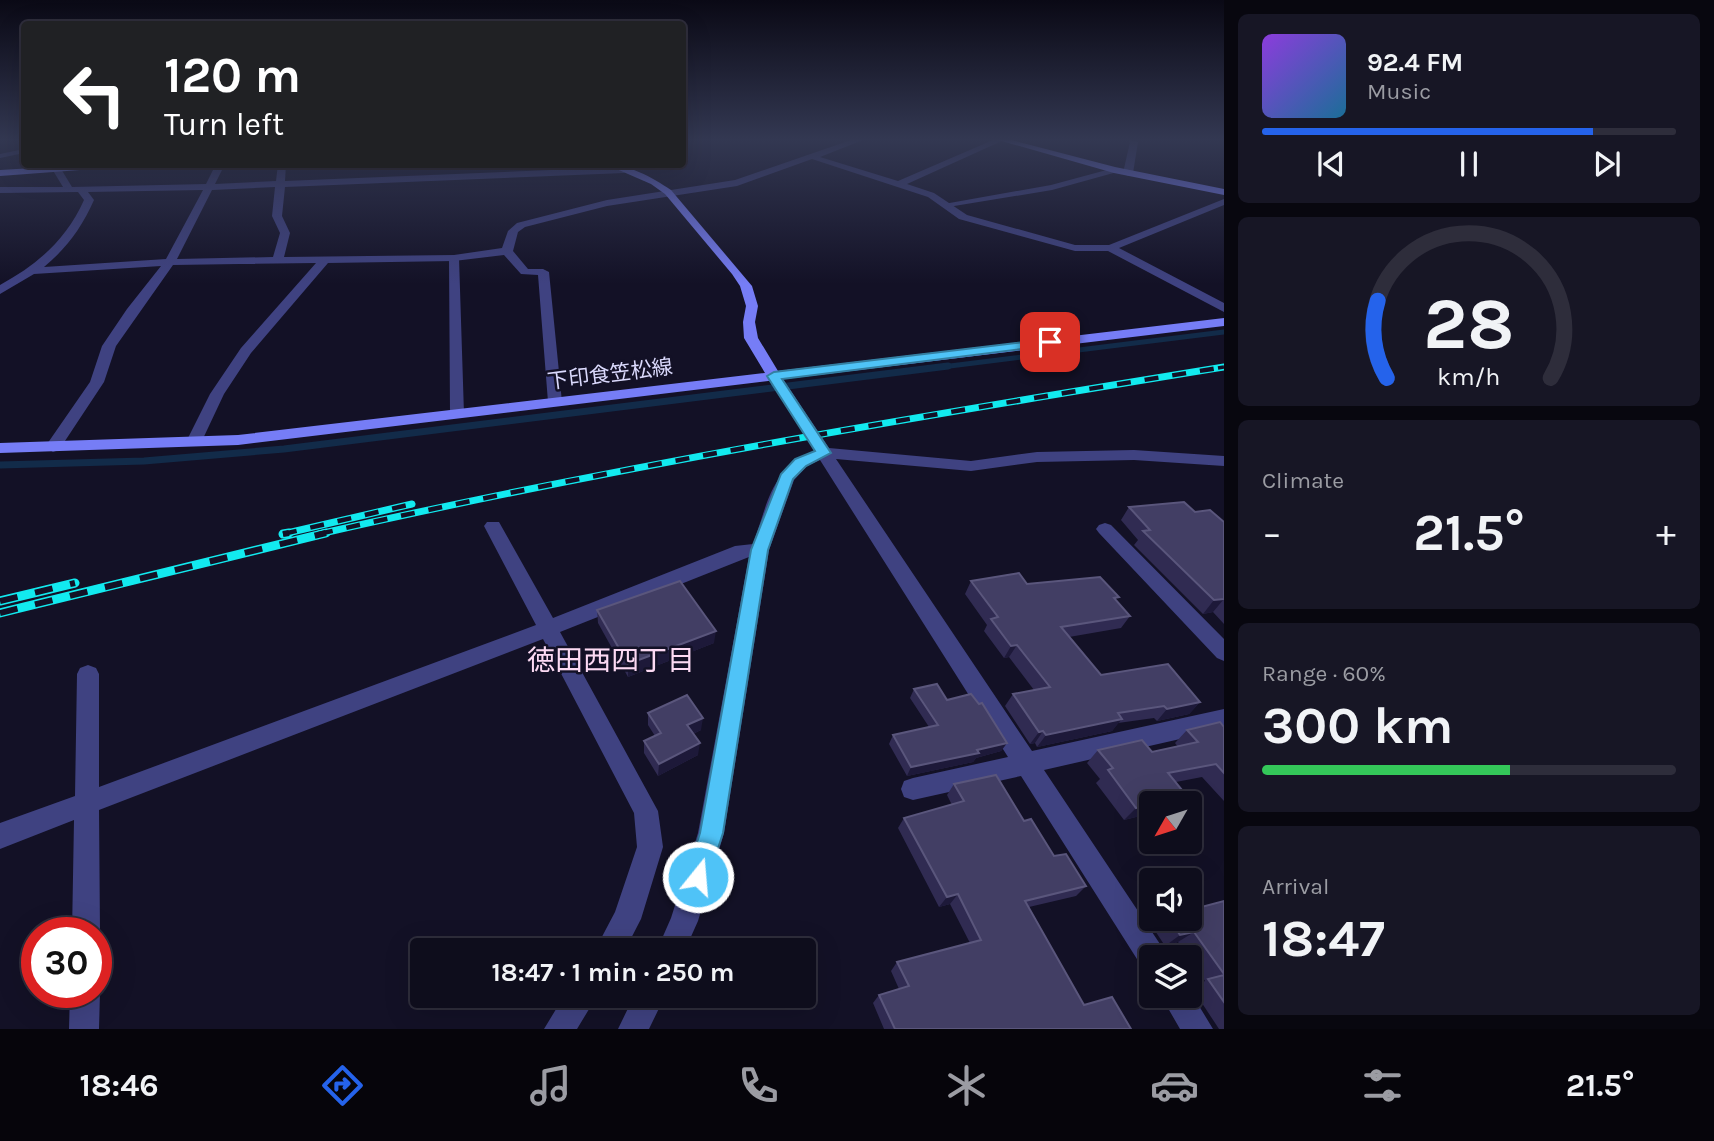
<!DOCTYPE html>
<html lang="en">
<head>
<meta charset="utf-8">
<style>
  :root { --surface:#0e0d1c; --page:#171625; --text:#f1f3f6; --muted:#9b9ca3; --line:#2e2d3b; --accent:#2563eb }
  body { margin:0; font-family:Karla,"Noto Sans JP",sans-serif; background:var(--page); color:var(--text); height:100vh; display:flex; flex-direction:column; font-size:26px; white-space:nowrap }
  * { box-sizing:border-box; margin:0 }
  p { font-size:23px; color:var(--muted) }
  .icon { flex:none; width:38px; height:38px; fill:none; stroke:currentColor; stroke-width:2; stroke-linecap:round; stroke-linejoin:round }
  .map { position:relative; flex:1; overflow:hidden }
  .panel { display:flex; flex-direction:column; gap:14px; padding:14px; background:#08070f; width:490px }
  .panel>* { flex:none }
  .guide { position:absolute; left:21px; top:21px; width:665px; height:147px; border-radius:7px; box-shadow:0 7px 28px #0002,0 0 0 2px var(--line); background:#202124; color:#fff; overflow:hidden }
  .needle { width:46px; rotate:231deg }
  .fabs { position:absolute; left:1139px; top:791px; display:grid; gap:14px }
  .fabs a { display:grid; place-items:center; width:63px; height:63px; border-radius:7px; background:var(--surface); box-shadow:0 7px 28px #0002,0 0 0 2px var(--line); font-size:35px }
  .speed { position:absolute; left:21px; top:917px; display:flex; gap:14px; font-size:35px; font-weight:700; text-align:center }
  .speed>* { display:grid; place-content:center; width:91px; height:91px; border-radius:50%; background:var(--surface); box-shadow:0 7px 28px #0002,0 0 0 2px var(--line); line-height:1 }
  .speed .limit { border:10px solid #d22; background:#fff; color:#111 }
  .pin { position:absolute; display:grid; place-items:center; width:60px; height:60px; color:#fff; margin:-30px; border-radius:14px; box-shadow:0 4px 10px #0006 }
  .me { position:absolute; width:77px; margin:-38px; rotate:17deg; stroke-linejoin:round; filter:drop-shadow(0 0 5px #0008) }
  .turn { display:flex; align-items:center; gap:24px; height:147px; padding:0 28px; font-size:32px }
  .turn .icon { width:91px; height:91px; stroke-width:2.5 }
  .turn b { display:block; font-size:49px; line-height:60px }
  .big { font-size:52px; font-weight:700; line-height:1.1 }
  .panel .tile { flex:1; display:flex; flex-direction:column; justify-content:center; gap:10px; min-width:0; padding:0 24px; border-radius:10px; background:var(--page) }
  .panel .dial { align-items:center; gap:0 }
  .dial svg { height:182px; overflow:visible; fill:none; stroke:var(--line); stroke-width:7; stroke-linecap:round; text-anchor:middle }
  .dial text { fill:var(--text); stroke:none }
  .song { display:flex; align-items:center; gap:21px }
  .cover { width:84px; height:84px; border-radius:10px; background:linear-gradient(135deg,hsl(270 70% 55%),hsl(200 70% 35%)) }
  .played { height:7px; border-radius:4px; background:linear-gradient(90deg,var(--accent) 80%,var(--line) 80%) }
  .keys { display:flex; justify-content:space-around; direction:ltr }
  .heat { display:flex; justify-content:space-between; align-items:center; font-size:38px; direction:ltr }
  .charge { height:10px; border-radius:5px; background:linear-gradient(90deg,#34c759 60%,var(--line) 0) }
  .trip { position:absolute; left:410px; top:938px; width:406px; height:70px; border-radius:7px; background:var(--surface); box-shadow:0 7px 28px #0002,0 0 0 2px var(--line); font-weight:700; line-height:70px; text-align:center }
  .tab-bar { display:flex; height:112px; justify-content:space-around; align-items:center; background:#06050b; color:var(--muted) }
  .tab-bar .icon { width:49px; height:49px }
  .tab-bar .selected { color:var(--accent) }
  .tab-bar b { font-size:32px; color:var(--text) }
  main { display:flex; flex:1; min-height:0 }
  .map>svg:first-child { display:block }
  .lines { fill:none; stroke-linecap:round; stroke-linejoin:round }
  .stream-far1 { stroke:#122b49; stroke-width:5 }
  .stream { stroke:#122b49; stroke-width:7 }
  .lane { fill:#3f4281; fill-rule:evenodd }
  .street { fill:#3f4281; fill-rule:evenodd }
  .secondary { fill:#767df6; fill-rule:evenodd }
  .rail-far2-casing { stroke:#12eaef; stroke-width:5 }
  .rail-far1-casing { stroke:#12eaef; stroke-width:7 }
  .rail-casing { stroke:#12eaef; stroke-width:9 }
  .rail-far2 { stroke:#131126; stroke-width:3.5; stroke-dasharray:11; stroke-linecap:butt }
  .rail-far1 { stroke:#131126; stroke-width:4.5; stroke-dasharray:14; stroke-linecap:butt }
  .rail { stroke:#131126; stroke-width:6; stroke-dasharray:18; stroke-linecap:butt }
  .wall { fill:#302b52 }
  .shaded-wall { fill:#1d1939 }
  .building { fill:#423e64; stroke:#5a567c; stroke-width:2 }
  .route { fill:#4fc3f7; stroke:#337fa1; stroke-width:2 }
  .labels { text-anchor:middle; stroke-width:5; stroke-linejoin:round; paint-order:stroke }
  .street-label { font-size:21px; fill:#dad9fc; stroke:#131126 }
  .near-neighbourhood-label { font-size:28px; fill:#fcdaf3; stroke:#131126 }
</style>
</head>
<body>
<main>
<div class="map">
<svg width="1224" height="1029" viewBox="0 0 1224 1029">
  <rect width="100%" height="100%" fill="#131126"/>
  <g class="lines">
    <path class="stream-far1" d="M934,368L1224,332"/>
    <path class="stream" d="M0,465L144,461L284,449L948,366"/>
    <path class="lane" d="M24,149V153L0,158V154Z
      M1114,168L1117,172L1052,190L948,207L944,204L1051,185Z
      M454,255L459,258L464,414L457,418L450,414L449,258Z"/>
    <path class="street" d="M851,140H863L820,157L898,181L993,140H1004L907,184L934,193L967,215L1075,245H1109L1224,199V205L1119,248L1224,303V312L1108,251H1075L959,219L928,197L812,159L737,186L607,206L525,227L518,232L513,251L528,269H543L549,272L562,402L560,405L555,406L548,402L538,275L521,274L504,255L454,261L328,263L251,353L224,394L200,445H188L186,442L210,394L241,348L316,263L173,265L116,346L104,382L59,450L53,452L45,447L90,382L102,346L127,309L161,266L34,274L0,294V285C38,264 66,240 84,200L78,192L0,193V187H63L49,164H58L72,187L206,184L216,164H225L215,184L276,181L278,164H286L285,181L624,167L628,170L624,173L285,187L282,216L290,233L284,257L454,255L502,248L508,231L517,223L607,200L735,180ZM275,187L272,216L280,233L273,257L177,259L212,190ZM203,190L166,259L44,267C67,248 82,227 94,200L88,192Z
      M1128,140L1138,142L1133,173L1128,176L1123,173L1130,142Z
      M774,372L779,373L829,448L971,461L1037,452L1134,450L1224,456V466L1134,460L1037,462L971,471L836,459L1032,751L1224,709V729L1044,770L1162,947L1166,957H1152V971L1142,967L1021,776L913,800L904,797L901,789L904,781L913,778L1008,757L820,460L807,466L794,480L769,550L724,833L698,921L685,950H657L671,918L698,833L749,557L560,632L658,811L663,847L641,919L625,950H595L615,912L637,847L634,813L543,639L99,810L100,933L96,942V933H72L74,820L0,849V823L75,796L77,674L80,668L88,665L96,668L99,674V787L536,625L484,526L487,522H499L553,618L735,546L753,544C768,503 771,468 815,451L767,376Z
      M1105,523L1111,525L1224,639V661L1217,658L1099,533L1096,529L1099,525Z
      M96,984L100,992L99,1029H69L70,992H96Z
      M1190,991L1213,1029H1180L1161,996H1190Z
      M564,996H597L577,1029H544Z
      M634,996H665L649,1029H618Z"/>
    <path class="secondary" d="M998,140H1011L1115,167L1224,189V195L1114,173Z
      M101,164H160L0,176V170Z
      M605,164C628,164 652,177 671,190L752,286L758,306L755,322L758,338L778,371L1224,318V326L238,445L0,453V443L238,435L765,373L744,338L743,322L746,306L740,286L732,274L665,194L651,184Z"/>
    <g class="rail-far2-casing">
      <path id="rail-far2" d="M1218,368L1224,367"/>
    </g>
    <g class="rail-far1-casing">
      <path id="rail-far1" d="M283,534L412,504
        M319,534C618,466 921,416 1224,367"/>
    </g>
    <g class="rail-casing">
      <path id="rail" d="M283,534L289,533
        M0,601L75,583
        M0,613L326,533"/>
    </g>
    <use href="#rail-far2" class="rail-far2"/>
    <use href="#rail-far1" class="rail-far1"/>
    <use href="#rail" class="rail"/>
  </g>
  <path class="wall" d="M1129,507L1195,512L1224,522V624L1213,612L1203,614L1134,545L1138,540L1121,520Z
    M971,581L1027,584L1117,601L1130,616L1121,628L1069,637L1101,675L1200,702L1189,714L1157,721L1154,718L1118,723L1112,731L1037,747L1035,743L1030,744L1005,706L1013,694L1034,690L1009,657L1004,658L984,631L987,625L965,594Z
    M597,610L714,643L628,677L598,623Z
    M914,689L947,700L1007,743L1001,751L976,758L973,762L907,776L889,744L893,735L929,727L910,698Z
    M648,713L701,730L693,734L698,755L658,776L644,753V741L655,736L648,725Z
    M1224,727V801L1202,777L1176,782L1152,803V813L1124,820L1096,783L1100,779L1087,763L1098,750L1152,752L1178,747L1175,743L1187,730Z
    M954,784L1024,821L1054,856L1086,886L1076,896L1029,907L1084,1005L1131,1029H884L873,1003L879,995L899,989L891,971L897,962L970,943L950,904L939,907L898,828L904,818L952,805L947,795Z
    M1224,901V1029H1219L1192,988L1205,981L1190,959V957H1189L1178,942L1165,946L1152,926L1162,919H1190Z"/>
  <path class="shaded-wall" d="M1224,599L1213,612L1203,614L1214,600Z
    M716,631L714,643L628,677V664Z
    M1017,645L1009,657L1004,658L1011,646Z
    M1200,702L1189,714L1157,721L1167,709Z
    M703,718L701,730L686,737L687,725Z
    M1122,719L1112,731L1037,747L1046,735Z
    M1043,731L1035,743L1030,744L1039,732Z
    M700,743L698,755L658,776L659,764Z
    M1007,743L1001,751L976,758L973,762L907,776L911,767Z
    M1186,795L1177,803H1153Z
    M1152,804V813L1124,820L1136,808Z
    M958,894L950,904L939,907L947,897Z
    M1194,932L1178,942L1165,946L1180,935Z"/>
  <path class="building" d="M1184,502L1195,512L1210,510L1224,522V599L1214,600L1143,531L1150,530L1129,507Z
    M1019,573L1027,584L1100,577L1119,597L1114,598L1130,616L1061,627L1101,675L1168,664L1200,702L1167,709L1164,706L1118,713L1122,719L1046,735L1043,731L1039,732L1013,694L1050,687L1017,645L1011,646L991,619L998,617L971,581Z
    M680,581L716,631L628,664L597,610Z
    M937,684L947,700L971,694L979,704L982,703L1007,743L977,750L979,753L911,767L893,735L938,725L914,689Z
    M687,695L703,718L687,725L700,743L659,764L644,741L661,733L648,713Z
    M1220,722L1224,727V773L1216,764L1168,773L1186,795L1136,808L1108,770L1113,768L1098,750L1142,740L1152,752L1198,742L1187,730Z
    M996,775L1024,821L1031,819L1054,856L1066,854L1086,886L1025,901L1084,1005L1112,997L1131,1029H895L879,995L909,986L897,962L981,940L958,894L947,897L904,818L964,801L954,784Z
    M1224,901V974L1194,932L1180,935L1169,919H1190V910Z
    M1224,975V1002L1208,979Z"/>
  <linearGradient id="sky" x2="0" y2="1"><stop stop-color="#0a0915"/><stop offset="0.49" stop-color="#333852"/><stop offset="1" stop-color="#333852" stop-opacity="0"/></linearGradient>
  <rect width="1224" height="284" fill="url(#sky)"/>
  <path class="route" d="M1050,339L1054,340V345L782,379L831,453L806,466L793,479L768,550L723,833L706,885L698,889L689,885L686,877L700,833L751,550L781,474L795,459L815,451L767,376L774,372Z"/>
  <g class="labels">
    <g class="street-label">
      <text transform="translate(610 374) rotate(-7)" y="7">下印食笠松線</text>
    </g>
    <g class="near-neighbourhood-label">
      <text x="611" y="670">徳田西四丁目</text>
    </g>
  </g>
</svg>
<div class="fabs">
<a><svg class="needle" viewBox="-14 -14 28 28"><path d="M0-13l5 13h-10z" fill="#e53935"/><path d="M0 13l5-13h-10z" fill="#9b9ca3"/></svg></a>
<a><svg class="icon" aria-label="sound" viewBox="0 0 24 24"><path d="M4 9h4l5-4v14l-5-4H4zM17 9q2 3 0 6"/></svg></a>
<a><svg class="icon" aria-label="layers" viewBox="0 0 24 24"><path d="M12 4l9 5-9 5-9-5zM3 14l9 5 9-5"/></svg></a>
</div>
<div class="speed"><div class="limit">30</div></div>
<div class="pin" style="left:1050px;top:342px;background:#d93025"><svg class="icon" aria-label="arrive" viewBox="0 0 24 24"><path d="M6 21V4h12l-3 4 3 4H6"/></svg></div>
<svg class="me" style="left:698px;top:877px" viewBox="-20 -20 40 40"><circle r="17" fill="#4fc3f7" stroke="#fff" stroke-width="3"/><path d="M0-11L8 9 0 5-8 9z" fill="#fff"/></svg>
<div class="trip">18:47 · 1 min · 250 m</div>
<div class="guide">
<div class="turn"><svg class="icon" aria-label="left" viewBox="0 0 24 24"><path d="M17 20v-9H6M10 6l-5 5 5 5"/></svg><div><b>120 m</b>Turn left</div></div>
</div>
</div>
<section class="panel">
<div class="tile">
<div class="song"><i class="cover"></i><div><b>92.4 FM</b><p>Music</p></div></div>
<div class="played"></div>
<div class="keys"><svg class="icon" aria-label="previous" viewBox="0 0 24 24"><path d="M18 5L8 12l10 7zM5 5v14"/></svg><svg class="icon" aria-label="pause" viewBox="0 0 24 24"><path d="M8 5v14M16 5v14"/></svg><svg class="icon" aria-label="next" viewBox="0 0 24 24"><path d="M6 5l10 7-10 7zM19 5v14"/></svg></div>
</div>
<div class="tile dial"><svg viewBox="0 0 100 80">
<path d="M14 69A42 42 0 1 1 86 69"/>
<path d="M14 69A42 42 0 0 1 10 35" stroke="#2563eb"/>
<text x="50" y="56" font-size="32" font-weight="700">28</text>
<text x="50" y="72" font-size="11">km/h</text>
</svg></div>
<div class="tile"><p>Climate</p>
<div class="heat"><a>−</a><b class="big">21.5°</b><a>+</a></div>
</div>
<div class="tile"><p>Range · 60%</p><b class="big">300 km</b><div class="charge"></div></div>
<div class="tile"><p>Arrival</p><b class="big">18:47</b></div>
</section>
</main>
<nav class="tab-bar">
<b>18:46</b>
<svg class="icon selected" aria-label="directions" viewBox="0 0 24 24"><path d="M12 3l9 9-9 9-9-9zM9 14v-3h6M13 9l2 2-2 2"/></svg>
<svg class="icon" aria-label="music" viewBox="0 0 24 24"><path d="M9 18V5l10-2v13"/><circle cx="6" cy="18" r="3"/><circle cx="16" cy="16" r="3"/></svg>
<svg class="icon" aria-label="phone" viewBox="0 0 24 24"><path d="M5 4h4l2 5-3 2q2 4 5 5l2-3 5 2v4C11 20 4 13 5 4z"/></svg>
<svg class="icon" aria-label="climate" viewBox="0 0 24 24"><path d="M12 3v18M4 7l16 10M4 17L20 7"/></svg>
<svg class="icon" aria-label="car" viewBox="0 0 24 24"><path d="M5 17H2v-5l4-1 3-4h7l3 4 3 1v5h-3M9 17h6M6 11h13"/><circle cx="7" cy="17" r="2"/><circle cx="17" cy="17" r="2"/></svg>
<svg class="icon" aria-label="filters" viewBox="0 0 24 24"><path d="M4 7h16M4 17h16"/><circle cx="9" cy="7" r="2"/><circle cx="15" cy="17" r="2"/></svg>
<b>21.5°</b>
</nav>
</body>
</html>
